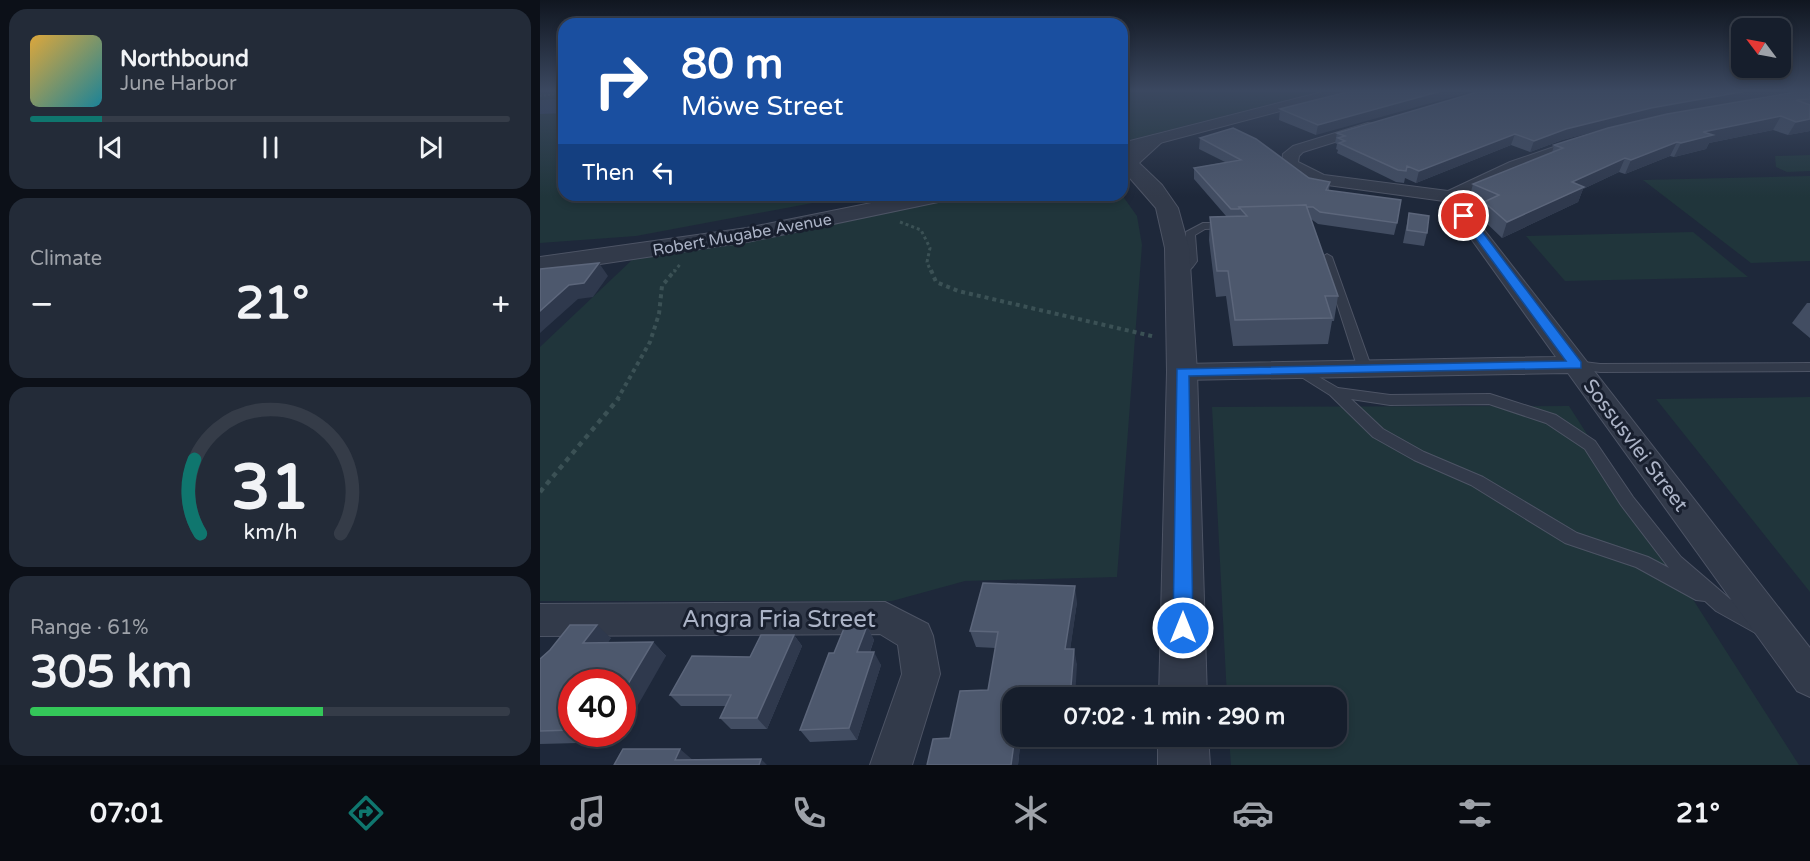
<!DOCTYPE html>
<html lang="en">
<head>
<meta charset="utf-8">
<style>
  :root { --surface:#161e2c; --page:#232b38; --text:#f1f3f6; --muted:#9ea2a9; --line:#353c48; --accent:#0f766e }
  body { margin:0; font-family:"Varela Round",sans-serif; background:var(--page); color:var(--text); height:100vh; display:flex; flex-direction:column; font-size:22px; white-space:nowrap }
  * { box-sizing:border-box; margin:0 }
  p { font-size:20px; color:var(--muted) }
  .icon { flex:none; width:33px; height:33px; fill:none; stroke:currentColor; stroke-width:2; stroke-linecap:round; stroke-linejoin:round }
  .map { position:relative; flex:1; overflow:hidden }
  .sheet { display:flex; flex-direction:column; gap:9px; padding:9px; background:#0c1018; width:540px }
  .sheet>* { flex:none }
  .hud { position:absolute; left:18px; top:18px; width:570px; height:183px; border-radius:18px; box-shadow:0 3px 9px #0003,0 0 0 2px var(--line); background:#1a4fa0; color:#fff; overflow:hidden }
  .needle { width:39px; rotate:302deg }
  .controls { position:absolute; left:1191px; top:18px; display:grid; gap:12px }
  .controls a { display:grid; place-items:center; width:60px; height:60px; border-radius:12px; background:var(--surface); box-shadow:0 3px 9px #0003,0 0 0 2px var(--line); font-size:30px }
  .speed { position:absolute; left:18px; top:669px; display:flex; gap:12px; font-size:30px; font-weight:700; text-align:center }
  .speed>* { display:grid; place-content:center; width:78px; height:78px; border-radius:50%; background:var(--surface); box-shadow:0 3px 9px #0003,0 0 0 2px var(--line); line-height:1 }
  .speed .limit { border:9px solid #d22; background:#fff; color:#111 }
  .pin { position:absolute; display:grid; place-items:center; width:51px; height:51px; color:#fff; margin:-26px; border:3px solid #fff; border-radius:50%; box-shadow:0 2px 6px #0007 }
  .me { position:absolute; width:66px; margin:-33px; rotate:0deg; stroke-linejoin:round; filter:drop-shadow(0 0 4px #0008) }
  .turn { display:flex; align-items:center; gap:21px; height:126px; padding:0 24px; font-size:27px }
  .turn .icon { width:78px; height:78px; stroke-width:2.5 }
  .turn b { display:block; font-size:42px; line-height:51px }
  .then { display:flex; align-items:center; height:57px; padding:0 24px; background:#0003; gap:12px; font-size:22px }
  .big { font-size:45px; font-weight:700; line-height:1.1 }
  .sheet .widget { flex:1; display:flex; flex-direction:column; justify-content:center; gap:9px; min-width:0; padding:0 21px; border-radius:18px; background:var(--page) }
  .sheet .dial { align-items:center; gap:0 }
  .dial svg { height:156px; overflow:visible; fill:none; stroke:var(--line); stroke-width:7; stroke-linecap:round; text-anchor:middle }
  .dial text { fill:var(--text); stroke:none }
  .song { display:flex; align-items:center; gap:18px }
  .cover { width:72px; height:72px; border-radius:9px; background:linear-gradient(135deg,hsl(40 70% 55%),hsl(190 70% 35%)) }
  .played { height:6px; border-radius:3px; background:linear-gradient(90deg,var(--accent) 15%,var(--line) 15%) }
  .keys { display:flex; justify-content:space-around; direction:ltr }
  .heat { display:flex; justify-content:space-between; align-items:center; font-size:33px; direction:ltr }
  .charge { height:9px; border-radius:4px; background:linear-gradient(90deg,#34c759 61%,var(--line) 0) }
  .trip { position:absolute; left:462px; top:687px; width:345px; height:60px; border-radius:18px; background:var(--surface); box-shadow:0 3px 9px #0003,0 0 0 2px var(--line); font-weight:700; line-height:60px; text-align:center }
  .menu { display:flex; height:96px; justify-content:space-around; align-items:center; background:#090c12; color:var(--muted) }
  .menu .icon { width:42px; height:42px }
  .menu .on { color:var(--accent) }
  .menu b { font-size:27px; color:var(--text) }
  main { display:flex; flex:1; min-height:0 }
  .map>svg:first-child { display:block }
  .green { fill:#20353b }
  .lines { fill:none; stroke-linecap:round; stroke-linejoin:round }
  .river { fill:#2e3f61; fill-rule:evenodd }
  .service-casing { stroke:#4d5465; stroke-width:2 }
  .minor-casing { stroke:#4d5465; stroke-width:2 }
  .tertiary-casing { stroke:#4d5465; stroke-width:2 }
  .path-far3 { stroke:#3b5155; stroke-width:2; stroke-dasharray:2 2; stroke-linecap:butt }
  .path-far2 { stroke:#3b5155; stroke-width:3; stroke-dasharray:3 3; stroke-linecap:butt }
  .path-far1 { stroke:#3b5155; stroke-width:4; stroke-dasharray:4 4; stroke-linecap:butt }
  .path { stroke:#3b5155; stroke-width:4.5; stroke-dasharray:5 5; stroke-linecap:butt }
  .service { fill:#323a4a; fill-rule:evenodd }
  .minor { fill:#323a4a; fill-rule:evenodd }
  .tertiary { fill:#323a4a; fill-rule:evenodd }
  .wall { fill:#424d62 }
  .shaded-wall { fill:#2f394d }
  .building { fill:#4d586d; stroke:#5c667b; stroke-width:1.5 }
  .route { fill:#1a73e8; stroke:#114b97; stroke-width:1.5 }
  .labels { text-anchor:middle; stroke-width:6; stroke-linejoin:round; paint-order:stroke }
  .far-street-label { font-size:16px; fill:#acb4c7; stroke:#181f2e }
  .street-label { font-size:20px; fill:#acb4c7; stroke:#181f2e }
  .near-street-label { font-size:24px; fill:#acb4c7; stroke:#181f2e }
</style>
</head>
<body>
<main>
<section class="sheet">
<div class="widget">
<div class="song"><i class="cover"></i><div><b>Northbound</b><p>June Harbor</p></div></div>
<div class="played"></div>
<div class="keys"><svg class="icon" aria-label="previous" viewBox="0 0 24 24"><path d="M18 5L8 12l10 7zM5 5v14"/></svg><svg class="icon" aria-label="pause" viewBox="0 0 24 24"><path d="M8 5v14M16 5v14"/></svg><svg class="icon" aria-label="next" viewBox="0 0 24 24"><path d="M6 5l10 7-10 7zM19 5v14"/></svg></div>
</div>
<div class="widget"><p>Climate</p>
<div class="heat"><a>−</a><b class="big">21°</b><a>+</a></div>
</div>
<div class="widget dial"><svg viewBox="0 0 100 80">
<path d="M14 69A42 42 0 1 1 86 69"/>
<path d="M14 69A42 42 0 0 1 11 31" stroke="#0f766e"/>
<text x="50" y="56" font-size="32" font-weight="700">31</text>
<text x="50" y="72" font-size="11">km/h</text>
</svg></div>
<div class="widget"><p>Range · 61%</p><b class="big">305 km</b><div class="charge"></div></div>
</section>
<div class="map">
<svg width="1270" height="765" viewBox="0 0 1270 765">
  <rect width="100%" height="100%" fill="#1e283a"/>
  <path class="green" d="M0,90H24V195H315L96,236L0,243Z
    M582,90H786L582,142Z
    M1270,155V171L1247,172L1236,167L1235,156Z
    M1270,176V261L1211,263L1103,180Z
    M430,195H582L597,216L602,245L577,577L425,581L352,601H0V347L93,259L305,222Z
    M1153,232L1208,277L1025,281L986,236Z
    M1270,397V592L1116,399Z
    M1029,406L1259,765H691L689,737L796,736V698L687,697L672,407Z"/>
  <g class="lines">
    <path class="river" d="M24,99V113L0,114V100Z"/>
    <g class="service-casing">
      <path id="service" d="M686,223L691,226L690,228L665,229L655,235L657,261C652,269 644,277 634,274V270L646,261V232L663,223Z
        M787,254L792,257L832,369L830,372H820L818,369L782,257Z
        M1036,361L1060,364L1270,363V371L1060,372L1031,368L1029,365L1031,362Z
        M760,366L798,388L850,395L950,394L1016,415L1055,441L1093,497L1141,557L1190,599L1226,620L1228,626L1226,632L1219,635L1176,611L1165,601L1156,600L1096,567L1025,543L931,485L874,460L833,437L790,395L755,373L753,370L755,367ZM811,399L850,405L949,404L1006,423L1045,449L1081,505L1129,568L1108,557L1037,533L943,477L884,452L843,429Z"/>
    </g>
    <g class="minor-casing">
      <path id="minor" d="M790,90H810L808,93L582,153V143Z
        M828,123L833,124L835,127L833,130L763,152L759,156L758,162L784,175L908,191L970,162L1040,138H1050L1053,141L1050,144L982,168L920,199L1270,648V697L1257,691L1028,373L642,380L633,378L629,372L633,366L642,364L1016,357L904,201L780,184L742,164L743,154L753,146Z
        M345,602L388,624L393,636L400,674L372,765H330L362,674L358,645L340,634L0,636V604Z"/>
    </g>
    <g class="tertiary-casing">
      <path id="tertiary" d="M614,135L623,141L599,163L622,185L638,208L649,248L657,372L667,698H619L627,372L625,248L616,208L582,169V151L587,152L598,142Z
        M371,195H414L411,200L403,201L207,242L0,273V257L207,228Z
        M618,736H668L670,765H618Z"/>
    </g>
    <path class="path-far3" d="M0,96L24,93"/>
    <path class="path-far2" d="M360,222L381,230L390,248L387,262L391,272
      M134,272L141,263"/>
    <path class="path-far1" d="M391,270L396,282L418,291L616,337
      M77,400L110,342L119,314L122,286L135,270"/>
    <path class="path" d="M0,492L79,398"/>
    <use href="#service" class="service"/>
    <use href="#minor" class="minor"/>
    <use href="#tertiary" class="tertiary"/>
  </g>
  <path class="wall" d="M815,90L776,135L739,120L740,109Z
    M944,90H1255L1254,91L1107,118L1069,128L1270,90V131L1248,135L1233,130L1169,143L1166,149L1134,157L1130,156L1085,174L1079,172L1043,189L1038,202L962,238L940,217L943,205L929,199L933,184L1012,153L1014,145L1067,128L1022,140L990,152L971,145L876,183L865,178L864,183L856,182L797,153L798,150L796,149L797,144L795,143L797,133Z
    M660,138L769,178L790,182L789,190L857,223L854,235L778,224L771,219L798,296L794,321H792L788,344L693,346L686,296L676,297L669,240L670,217L686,216L654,179V168L685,162L659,149Z
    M869,213L887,233L884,246L863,243Z
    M1267,303H1270V338L1252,323Z
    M537,602L530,649L537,665L472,698V736H481L478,765H387L448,690L456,648L436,647L430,631Z
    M327,626L334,640L330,652L341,665L317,740L270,742L260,730Z
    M254,635L262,646L227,729H191L180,718L186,706H141L130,695L210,657Z
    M71,638L67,643L113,642L126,656L32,682V734H82L77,742L0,744V659Z"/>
  <path class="shaded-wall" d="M905,90H938L776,135L778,125Z
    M1212,90H1255L1254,91L1107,118L1022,140L990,152L994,141L1026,129L1111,108Z
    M1241,116L1233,130L1169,143L1166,149L1134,157L1141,143L1163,132Z
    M1270,119V131L1248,135L1256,122Z
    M975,134L971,145L876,183L879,171Z
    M1137,142L1130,156L1085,174L1091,160Z
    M1085,158L1079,172L1043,189L1038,202L962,238L967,222L1032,182Z
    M59,263L68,276L53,297L38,299L0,333V311L29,285Z
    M535,586L537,602L528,665L525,649Z
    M57,625L71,638L58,657L43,643Z
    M327,626L334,640L325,665L317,652Z
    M254,635L262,646L227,729L217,718Z
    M113,642L126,656L82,733V694Z
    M534,649L537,665L535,698H530Z
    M334,652L341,665L317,740L309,728Z
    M67,734H82L77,742Z
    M475,736H481L478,765H471Z
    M140,749L154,761L135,760Z
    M221,759L227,765H219Z"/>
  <path class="building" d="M815,90H905L778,125L740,109Z
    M944,90H1212L1111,108L1026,129L994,141L975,134L879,171L867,166L866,171L858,170L799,143L805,141L798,138L805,136L797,133Z
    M1268,90H1270V99L1256,100L1270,105V119L1256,122L1241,116L1163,132L1173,135L1141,143L1137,142L1091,160L1085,158L1032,182L1044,187L967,222L944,202L959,195L933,184L1023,148L1014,145L1068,128L1127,114Z
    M693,128L716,139L769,178L790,182L786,190L861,200L857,223L780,212L773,207H767L766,205L699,207V209H691L654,168L701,160L660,138Z
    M766,205L798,296H785L792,318L695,320L688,271H677L670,217L707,216L699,207Z
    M869,213L889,216L887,233L867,230Z
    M59,263L44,283L29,285L0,311V269Z
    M443,583L535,586L525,649H534L530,698H472V736H475L471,765H387L393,739L410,738L420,691L448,690L458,632L430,631Z
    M30,625H57L43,643L113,642L82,694V682H32V730L0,731V659L10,650Z
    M305,626H327L317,652H334L309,728L260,730L289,653H294Z
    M221,635H254L217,718H180L191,695H130L152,656L210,657Z
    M83,749H140L135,760L221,759L219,765H74Z"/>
  <linearGradient id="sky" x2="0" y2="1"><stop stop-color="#101620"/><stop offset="0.46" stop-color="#3b4860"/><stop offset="1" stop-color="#3b4860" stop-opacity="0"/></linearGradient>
  <rect width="1270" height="197" fill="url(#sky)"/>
  <path class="route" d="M921,213H928L1041,362V368L649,376L653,628L650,634L643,637L636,634L633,628L637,369L1026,361L921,218Z"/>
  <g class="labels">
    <g class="far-street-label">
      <text transform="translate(202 234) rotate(-10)" y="6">Robert Mugabe Avenue</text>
    </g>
    <g class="street-label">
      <text transform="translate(1096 445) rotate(53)" y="7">Sossusvlei Street</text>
    </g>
    <g class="near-street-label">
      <text x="239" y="627">Angra Fria Street</text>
    </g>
  </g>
</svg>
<div class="controls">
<a><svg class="needle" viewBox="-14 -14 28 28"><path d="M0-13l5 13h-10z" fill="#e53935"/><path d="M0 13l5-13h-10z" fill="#9ea2a9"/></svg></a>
</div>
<div class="speed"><div class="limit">40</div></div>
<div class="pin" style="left:924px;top:216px;background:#d93025"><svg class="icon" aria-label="arrive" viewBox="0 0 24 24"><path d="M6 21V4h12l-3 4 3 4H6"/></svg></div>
<svg class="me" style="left:643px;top:628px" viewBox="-20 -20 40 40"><circle r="17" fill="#1a73e8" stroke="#fff" stroke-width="3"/><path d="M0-11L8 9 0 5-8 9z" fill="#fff"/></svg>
<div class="trip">07:02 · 1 min · 290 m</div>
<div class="hud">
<div class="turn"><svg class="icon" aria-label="right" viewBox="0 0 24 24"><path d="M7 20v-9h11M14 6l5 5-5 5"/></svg><div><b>80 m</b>Möwe Street</div></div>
<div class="then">Then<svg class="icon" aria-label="left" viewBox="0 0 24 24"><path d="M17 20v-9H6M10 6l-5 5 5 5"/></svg></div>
</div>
</div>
</main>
<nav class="menu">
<b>07:01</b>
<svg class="icon on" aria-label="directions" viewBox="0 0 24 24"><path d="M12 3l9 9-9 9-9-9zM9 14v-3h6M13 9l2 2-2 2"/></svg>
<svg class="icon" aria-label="music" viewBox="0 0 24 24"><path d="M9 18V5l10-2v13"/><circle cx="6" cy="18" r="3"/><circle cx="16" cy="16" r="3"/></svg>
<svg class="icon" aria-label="phone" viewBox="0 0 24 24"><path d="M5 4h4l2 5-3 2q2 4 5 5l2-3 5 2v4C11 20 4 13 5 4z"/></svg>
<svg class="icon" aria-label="climate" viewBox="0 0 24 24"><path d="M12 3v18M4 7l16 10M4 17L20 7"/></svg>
<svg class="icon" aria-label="car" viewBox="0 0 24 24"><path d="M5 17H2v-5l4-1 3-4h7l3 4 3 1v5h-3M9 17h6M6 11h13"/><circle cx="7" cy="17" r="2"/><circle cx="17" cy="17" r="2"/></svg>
<svg class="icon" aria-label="filters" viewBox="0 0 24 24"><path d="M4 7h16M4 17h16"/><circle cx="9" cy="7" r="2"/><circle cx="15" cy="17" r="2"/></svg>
<b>21°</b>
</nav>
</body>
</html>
